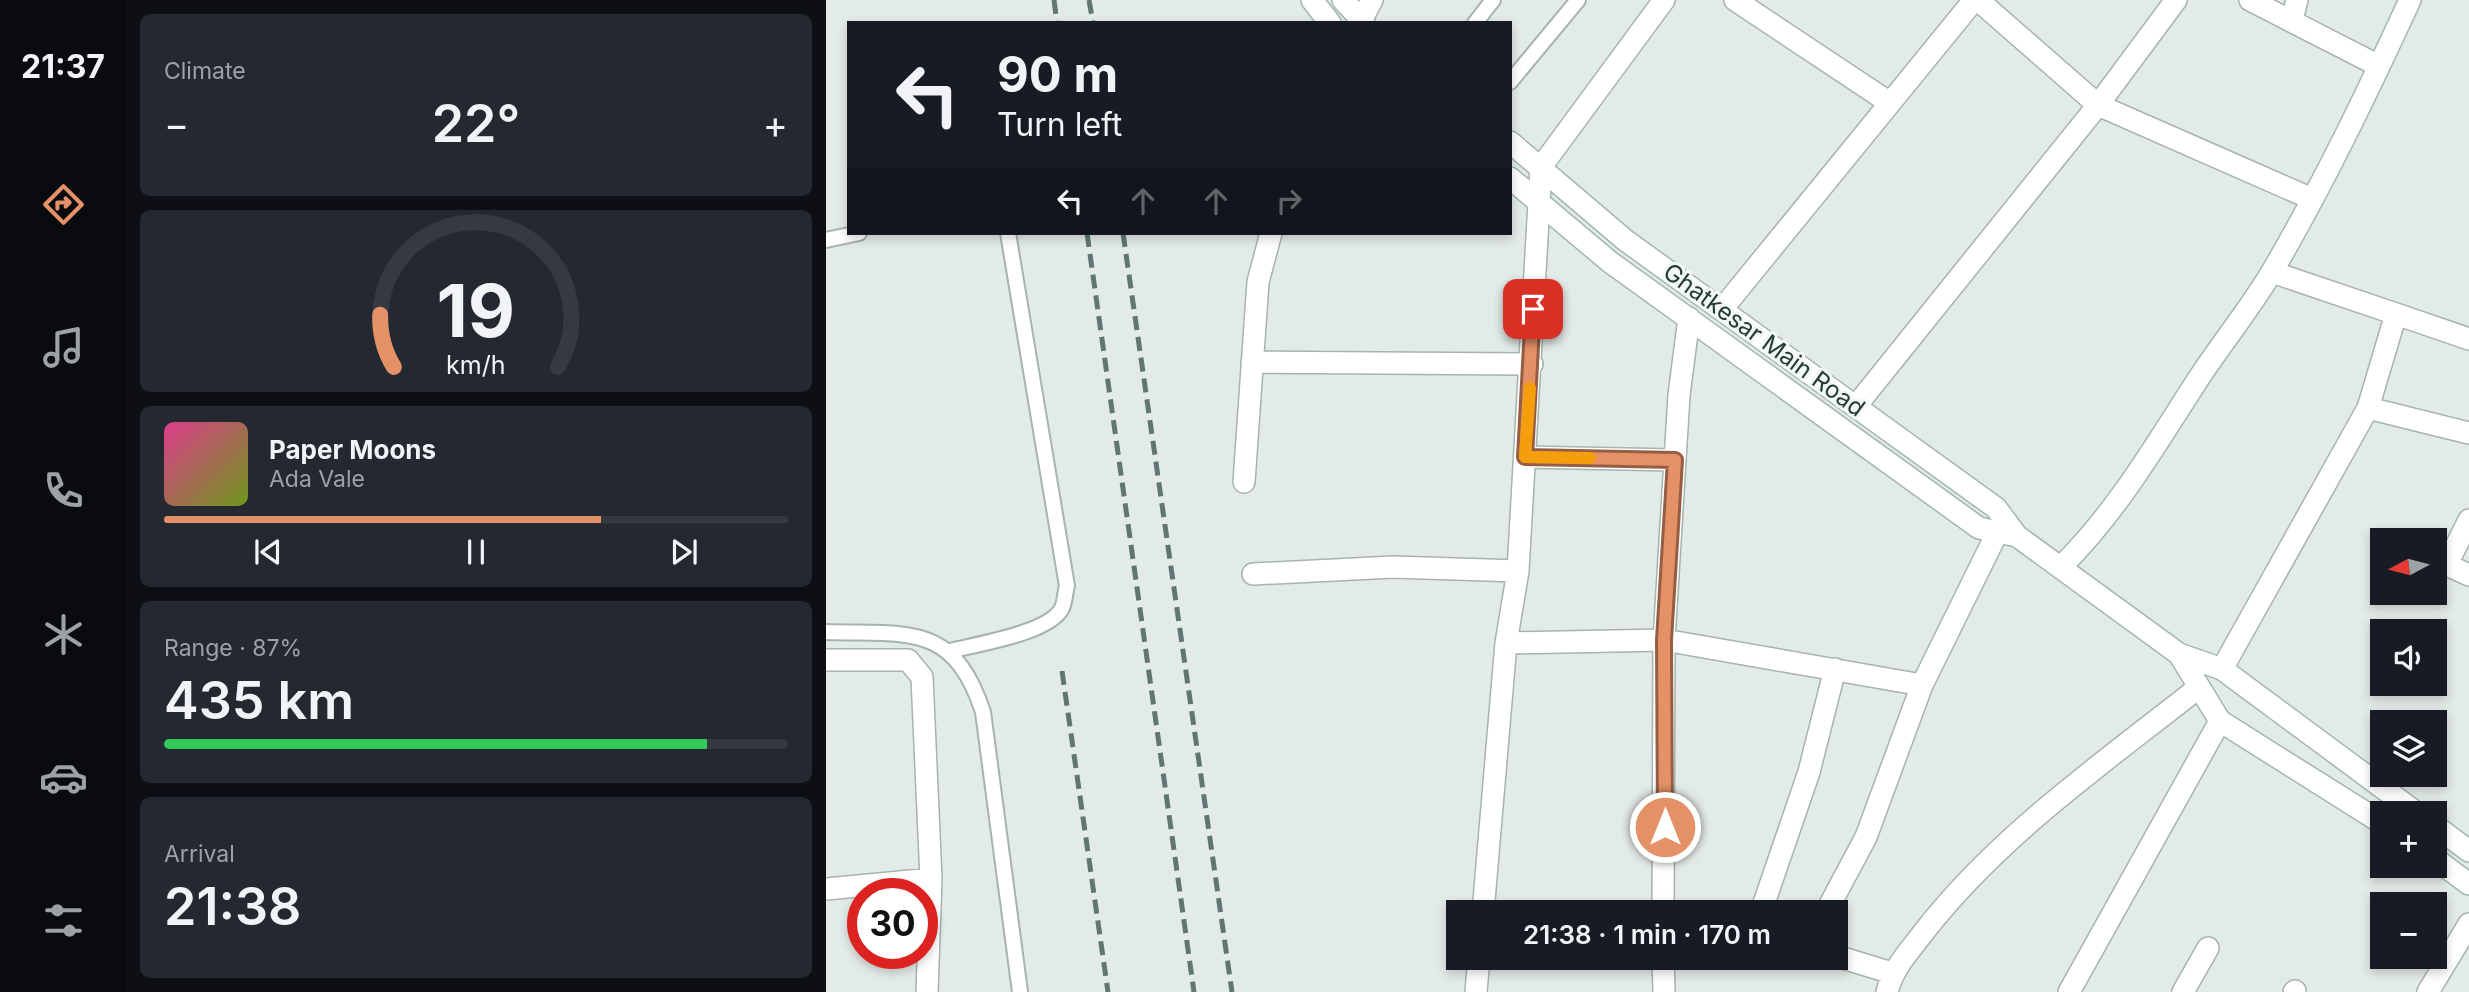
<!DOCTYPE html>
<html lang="en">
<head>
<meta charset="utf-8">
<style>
  :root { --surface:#171b24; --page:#242831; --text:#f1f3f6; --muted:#9ea1a6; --line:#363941; --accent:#e59167 }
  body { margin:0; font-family:Inter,sans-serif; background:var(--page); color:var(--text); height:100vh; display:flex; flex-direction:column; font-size:26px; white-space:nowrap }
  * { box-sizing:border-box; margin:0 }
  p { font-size:23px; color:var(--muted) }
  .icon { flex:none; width:38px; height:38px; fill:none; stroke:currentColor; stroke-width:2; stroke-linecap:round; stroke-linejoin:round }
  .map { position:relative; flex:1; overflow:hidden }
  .side { display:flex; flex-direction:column; gap:14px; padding:14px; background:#0d0f14; width:700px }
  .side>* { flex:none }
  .hud { position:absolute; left:21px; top:21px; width:665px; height:214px; border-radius:0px; box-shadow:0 4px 10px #0003; background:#171b24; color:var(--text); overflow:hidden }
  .needle { width:46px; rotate:263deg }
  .buttons { position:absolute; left:1544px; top:528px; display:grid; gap:14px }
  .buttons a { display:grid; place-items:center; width:77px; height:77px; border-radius:0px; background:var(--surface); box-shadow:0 4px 10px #0003; font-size:35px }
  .speed { position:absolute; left:21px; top:878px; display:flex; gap:14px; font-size:35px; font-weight:700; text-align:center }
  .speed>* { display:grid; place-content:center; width:91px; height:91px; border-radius:50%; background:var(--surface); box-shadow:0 4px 10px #0003; line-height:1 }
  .speed .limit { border:10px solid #d22; background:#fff; color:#111 }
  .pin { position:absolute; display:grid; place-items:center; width:60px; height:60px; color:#fff; margin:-30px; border-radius:14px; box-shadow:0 4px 10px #0006 }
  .me { position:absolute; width:77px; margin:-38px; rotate:0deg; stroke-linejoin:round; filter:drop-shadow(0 0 5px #0008) }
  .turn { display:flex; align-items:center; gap:24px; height:147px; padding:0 35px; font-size:32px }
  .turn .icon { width:91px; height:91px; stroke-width:2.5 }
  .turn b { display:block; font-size:49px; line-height:60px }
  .lanes { display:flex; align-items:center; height:66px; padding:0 35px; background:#0003; justify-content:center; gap:35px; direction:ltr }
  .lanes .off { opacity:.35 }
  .big { font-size:52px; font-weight:600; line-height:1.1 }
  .side .tile { flex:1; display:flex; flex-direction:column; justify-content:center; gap:10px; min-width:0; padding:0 24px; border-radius:10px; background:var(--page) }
  .side .dial { align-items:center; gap:0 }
  .dial svg { height:182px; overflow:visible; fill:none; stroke:var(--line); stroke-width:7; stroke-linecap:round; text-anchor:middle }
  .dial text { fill:var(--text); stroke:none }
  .song { display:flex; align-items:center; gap:21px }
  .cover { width:84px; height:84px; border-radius:10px; background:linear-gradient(135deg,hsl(330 70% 55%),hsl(80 70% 35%)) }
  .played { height:7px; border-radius:4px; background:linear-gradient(90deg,var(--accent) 70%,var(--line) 70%) }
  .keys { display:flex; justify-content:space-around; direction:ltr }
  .heat { display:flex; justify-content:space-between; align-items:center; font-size:38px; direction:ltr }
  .charge { height:10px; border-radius:5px; background:linear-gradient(90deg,#34c759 87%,var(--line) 0) }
  .trip { position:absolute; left:620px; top:900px; width:402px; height:70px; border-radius:0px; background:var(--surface); box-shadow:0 4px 10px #0003; font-weight:600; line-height:70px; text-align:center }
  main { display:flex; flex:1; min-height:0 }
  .tabs { display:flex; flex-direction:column; width:126px; justify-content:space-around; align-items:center; background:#090b0e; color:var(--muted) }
  .tabs .icon { width:49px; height:49px }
  .tabs .selected { color:var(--accent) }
  .tabs b { font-size:32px; color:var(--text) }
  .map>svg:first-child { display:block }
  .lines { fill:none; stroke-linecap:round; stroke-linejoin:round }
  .lane-casing { stroke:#a6b3af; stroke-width:18 }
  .street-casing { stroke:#a6b3af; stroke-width:24 }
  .secondary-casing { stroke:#a2b6b1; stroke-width:24 }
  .lane { stroke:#fff; stroke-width:14 }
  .street { stroke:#fff; stroke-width:21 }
  .secondary { stroke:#fff; stroke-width:21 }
  .rail { stroke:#5f7672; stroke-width:5; stroke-dasharray:14 7; stroke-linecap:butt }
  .route-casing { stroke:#955e43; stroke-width:18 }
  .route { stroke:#e59167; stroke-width:12 }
  .slow { stroke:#f59e0b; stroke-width:12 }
  .labels { text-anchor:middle; stroke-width:6; stroke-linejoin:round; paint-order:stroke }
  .street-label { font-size:24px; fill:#243b37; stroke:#f3f8f6 }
</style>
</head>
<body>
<main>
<nav class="tabs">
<b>21:37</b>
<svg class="icon selected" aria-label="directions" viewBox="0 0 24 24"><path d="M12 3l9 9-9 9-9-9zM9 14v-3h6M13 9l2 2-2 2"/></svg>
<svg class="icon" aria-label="music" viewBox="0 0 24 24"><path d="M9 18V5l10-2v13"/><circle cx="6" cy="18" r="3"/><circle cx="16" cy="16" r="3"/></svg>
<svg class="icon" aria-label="phone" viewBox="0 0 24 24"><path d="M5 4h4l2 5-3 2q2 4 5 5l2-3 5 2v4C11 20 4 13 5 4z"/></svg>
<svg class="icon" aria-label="climate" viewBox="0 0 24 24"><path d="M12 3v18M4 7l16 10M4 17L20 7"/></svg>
<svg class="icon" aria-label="car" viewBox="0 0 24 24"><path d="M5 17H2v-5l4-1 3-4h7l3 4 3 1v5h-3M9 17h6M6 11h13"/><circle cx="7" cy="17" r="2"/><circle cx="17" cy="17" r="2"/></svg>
<svg class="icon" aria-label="filters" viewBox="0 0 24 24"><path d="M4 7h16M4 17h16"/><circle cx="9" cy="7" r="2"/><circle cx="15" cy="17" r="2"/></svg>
</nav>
<section class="side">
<div class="tile"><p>Climate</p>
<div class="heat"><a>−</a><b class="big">22°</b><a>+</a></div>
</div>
<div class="tile dial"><svg viewBox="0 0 100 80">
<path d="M14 69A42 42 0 1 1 86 69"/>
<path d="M14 69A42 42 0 0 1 8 46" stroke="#e59167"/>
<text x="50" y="56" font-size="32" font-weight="700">19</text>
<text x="50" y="72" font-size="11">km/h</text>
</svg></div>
<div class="tile">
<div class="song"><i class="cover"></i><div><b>Paper Moons</b><p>Ada Vale</p></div></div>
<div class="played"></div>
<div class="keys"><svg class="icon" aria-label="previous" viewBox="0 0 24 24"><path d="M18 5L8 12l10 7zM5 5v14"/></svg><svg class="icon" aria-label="pause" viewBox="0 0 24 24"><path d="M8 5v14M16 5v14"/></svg><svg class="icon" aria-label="next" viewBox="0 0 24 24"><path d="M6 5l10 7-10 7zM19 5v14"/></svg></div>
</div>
<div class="tile"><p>Range · 87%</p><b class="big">435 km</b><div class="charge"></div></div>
<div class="tile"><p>Arrival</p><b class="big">21:38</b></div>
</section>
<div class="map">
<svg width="1643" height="992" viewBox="0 0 1643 992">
  <rect width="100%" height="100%" fill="#e3ebe8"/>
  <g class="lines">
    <g class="lane-casing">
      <path id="lane" d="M649,23L667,0
        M684,82L752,0
        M0,240L33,233
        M0,632C81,635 127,621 157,712L194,992
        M124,651C151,644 224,633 236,608C239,602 239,592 241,586L182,233"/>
    </g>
    <g class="street-casing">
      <path id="street" d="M909,0L1064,103
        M1152,0L1272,105L1486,199
        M1424,0L1553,66
        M1466,20L1471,0
        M534,23L546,0
        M897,308L1148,0
        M1570,314L1643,339
        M426,362L706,364
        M1030,406L1272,105L1350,0
        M1542,408L1643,433
        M699,457L849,460
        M418,482L432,282L445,233
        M1610,560L1643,575
        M1621,564L1643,520
        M427,574L567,567L692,571
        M680,643L838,640L1096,685
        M0,660H82L96,677L105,879L101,992
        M1396,669L1542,408L1570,314L1446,272
        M0,889L105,879
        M657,912L680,643L692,571L715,167L838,0
        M837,912L838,640L853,395L863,318
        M935,912L983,772L1009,669
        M1000,912L1040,837L1096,685L1171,533
        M1010,956L1066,973
        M837,957L838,992
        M650,992L653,957
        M1061,992C1067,968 1082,953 1097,933C1172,836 1276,764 1372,688
        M1243,992L1394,721
        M1357,992L1382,948
        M1468,992L1469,991
        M1602,992L1643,924"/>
    </g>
    <g class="secondary-casing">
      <path id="secondary" d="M486,0L504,23
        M517,0L538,23
        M684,142L799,240L1170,508L1191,536L1353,654L1396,669L1592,814
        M684,178L784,262L1153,528L1191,536
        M1235,567C1291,511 1327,449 1369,384C1394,345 1424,309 1447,270C1498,183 1542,91 1584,0
        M1353,654L1394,721L1556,823
        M1608,825L1643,851
        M1608,858L1643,884"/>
    </g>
    <use href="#lane" class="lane"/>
    <use href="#street" class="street"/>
    <use href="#secondary" class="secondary"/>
    <path class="rail" d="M228,0L231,23
      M263,0L267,23
      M261,233L368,992
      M297,233L406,992
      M236,671L282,992"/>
  </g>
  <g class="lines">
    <g class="route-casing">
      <path id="route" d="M707,309L699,457L849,460L838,640L839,827"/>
    </g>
    <use href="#route" class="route"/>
    <path class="slow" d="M704,388L699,457L764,458"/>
  </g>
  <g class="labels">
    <g class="street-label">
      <text transform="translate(938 340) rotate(36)" y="8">Ghatkesar Main Road</text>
    </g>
  </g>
</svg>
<div class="buttons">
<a><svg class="needle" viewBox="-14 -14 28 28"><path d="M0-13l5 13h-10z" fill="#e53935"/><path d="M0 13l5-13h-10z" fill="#9ea1a6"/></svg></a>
<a><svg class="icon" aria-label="sound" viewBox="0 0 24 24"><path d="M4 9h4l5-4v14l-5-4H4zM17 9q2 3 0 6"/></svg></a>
<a><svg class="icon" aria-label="layers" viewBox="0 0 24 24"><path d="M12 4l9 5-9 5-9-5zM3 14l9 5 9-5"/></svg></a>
<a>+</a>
<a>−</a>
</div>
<div class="speed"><div class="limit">30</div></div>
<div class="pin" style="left:707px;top:309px;background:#d93025"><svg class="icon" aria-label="arrive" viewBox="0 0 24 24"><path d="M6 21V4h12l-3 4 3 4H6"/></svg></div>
<svg class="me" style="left:839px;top:827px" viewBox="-20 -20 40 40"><circle r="17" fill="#e59167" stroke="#fff" stroke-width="3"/><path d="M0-11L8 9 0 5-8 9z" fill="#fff"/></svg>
<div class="trip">21:38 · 1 min · 170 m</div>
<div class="hud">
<div class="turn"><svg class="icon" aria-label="left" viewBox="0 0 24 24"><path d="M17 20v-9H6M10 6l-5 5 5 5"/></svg><div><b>90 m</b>Turn left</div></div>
<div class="lanes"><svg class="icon" aria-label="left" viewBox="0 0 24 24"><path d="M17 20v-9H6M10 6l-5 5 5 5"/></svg><svg class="icon off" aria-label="ahead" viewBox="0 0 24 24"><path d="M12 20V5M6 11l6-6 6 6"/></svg><svg class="icon off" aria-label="ahead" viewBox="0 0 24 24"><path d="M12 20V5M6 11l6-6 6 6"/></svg><svg class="icon off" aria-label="right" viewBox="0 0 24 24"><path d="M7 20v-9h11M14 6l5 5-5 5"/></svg></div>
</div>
</div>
</main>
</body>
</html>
